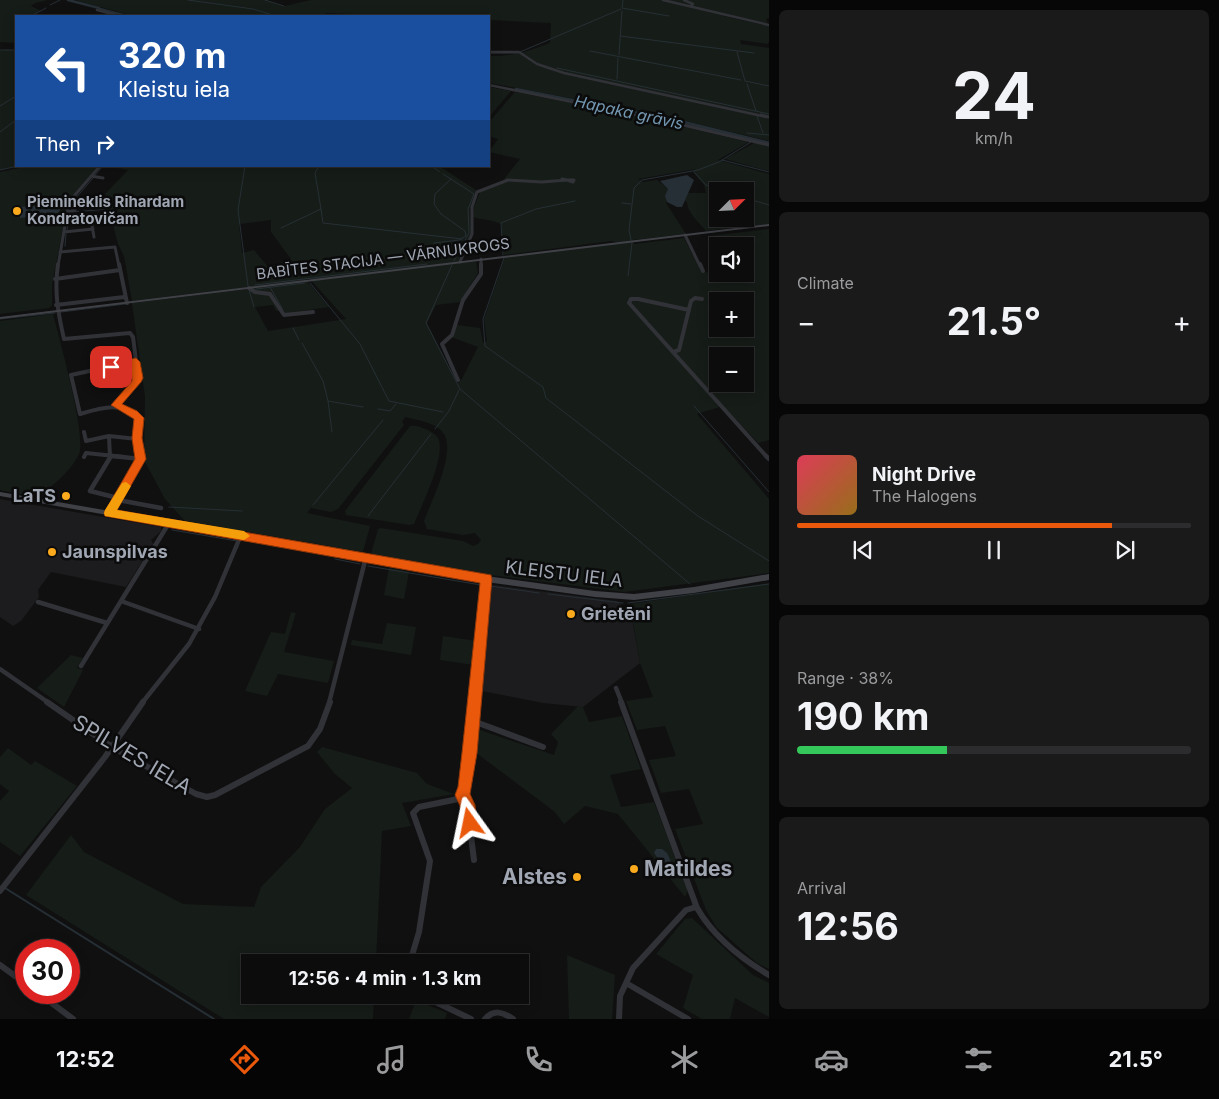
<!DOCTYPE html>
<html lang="en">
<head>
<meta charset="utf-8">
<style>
  :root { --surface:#0c0c0d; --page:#1a1a1b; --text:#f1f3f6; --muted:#9a9b9d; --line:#2c2c2e; --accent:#ea580c }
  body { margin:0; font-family:Inter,sans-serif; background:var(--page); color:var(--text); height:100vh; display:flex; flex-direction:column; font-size:19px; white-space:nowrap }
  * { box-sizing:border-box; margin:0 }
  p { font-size:16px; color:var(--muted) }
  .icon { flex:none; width:28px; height:28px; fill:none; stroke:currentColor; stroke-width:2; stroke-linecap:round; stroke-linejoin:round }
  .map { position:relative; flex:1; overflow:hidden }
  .side { display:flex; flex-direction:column; gap:10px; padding:10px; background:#070707; width:450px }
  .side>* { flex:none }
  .banner { position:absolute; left:15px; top:15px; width:475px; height:152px; border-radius:0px; box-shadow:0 2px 12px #0003,0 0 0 1px var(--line); background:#1a4fa0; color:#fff; overflow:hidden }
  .needle { width:32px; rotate:66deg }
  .fabs { position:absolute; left:709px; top:182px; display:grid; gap:10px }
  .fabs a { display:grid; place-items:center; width:45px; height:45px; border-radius:0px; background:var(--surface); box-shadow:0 2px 12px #0003,0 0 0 1px var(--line); font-size:25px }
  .speed { position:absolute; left:15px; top:939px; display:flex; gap:10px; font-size:25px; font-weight:700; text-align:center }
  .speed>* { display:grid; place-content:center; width:65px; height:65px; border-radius:50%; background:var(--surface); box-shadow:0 2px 12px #0003,0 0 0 1px var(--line); line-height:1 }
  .speed .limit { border:8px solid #d22; background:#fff; color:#111 }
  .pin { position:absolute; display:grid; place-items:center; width:42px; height:42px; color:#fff; margin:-21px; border-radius:10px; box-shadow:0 2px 8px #0006 }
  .me { position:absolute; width:55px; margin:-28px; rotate:348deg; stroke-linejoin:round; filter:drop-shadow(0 0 4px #0008) }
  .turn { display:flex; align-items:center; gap:18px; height:105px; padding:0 20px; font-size:22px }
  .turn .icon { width:65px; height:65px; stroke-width:2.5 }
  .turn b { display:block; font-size:35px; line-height:42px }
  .then { display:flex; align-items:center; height:48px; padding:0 20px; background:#0003; gap:10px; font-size:19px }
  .big { font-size:38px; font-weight:700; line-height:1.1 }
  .side .tile { flex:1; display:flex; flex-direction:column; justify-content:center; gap:8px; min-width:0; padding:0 18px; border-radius:8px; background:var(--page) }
  .side .dial { align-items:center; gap:0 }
  .dial b { font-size:65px; line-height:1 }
  .song { display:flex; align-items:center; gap:15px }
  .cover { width:60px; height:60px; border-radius:8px; background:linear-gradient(135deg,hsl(350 70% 55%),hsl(40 70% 35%)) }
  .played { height:5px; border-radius:2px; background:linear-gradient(90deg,var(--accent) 80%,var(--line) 80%) }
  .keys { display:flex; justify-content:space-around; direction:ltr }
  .heat { display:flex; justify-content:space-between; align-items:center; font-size:28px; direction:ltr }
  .charge { height:8px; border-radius:4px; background:linear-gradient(90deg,#34c759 38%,var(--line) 0) }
  .trip { position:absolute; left:241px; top:954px; width:288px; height:50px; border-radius:0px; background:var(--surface); box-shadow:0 2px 12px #0003,0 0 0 1px var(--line); font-weight:700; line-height:50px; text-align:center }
  .tabs { display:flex; height:80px; justify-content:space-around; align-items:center; background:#050505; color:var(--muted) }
  .tabs .icon { width:35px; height:35px }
  .tabs .current { color:var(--accent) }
  .tabs b { font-size:22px; color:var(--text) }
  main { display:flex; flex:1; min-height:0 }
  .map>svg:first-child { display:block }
  .built { fill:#1c1c1e }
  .green { fill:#161c17; fill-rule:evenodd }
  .water { fill:#262f35 }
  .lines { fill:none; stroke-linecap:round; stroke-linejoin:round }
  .stream-far1 { stroke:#262f35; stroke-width:1 }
  .stream { stroke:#262f35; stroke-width:2 }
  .canal-far1 { stroke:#262f35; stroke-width:2.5 }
  .canal { stroke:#262f35; stroke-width:3 }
  .street-far4 { stroke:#313237; stroke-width:2.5 }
  .street-far3 { stroke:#313237; stroke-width:3 }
  .street-far2 { stroke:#313237; stroke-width:4 }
  .street-far1 { stroke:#313237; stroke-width:4.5 }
  .street { stroke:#313237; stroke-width:6 }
  .secondary { fill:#3f4147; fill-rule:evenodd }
  .route { fill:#ea580c; stroke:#983908 }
  .slow { fill:#f59e0b }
  .poi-dot { fill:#fcaa1d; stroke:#0b0b0c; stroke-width:2 }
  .labels { text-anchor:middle; stroke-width:5; stroke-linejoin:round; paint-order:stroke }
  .far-poi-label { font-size:15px; font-weight:bold; fill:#a0a7b3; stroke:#0b0b0c; text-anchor:start }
  .far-street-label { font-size:15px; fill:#a0a7b3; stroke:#0b0b0c }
  .far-water-label { font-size:16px; font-style:italic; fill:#7497b1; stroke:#0b0b0c }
  .poi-label { font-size:18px; font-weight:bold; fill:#a0a7b3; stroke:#0b0b0c; text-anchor:start }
  .street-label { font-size:18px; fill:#a0a7b3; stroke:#0b0b0c }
  .near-street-label { font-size:21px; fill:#a0a7b3; stroke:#0b0b0c }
  .near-poi-label { font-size:21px; font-weight:bold; fill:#a0a7b3; stroke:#0b0b0c; text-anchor:start }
</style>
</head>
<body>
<main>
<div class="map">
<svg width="769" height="1019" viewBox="0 0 769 1019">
  <rect width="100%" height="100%" fill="#101011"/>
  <path class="built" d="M0,499L161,527V531L151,540L153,544L126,587L51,572L38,590L39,597L21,621L13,626L0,617Z
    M492,585L617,601L631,613L640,663L583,707L543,703L482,691Z"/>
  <path class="green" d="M0,0H48L35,3L31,6L41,11L31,16H16V43L0,42Z
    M75,0H265L284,6L311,0H769V18L766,19L768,23L723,16L769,26V42L767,44L740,40L741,44L769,48V141L652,113L489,83V56C511,57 529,51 550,43L551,23L489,20V16H407L326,13L323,16H133Z
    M7,49L16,51L18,166L0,170V51Z
    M489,87L511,91L489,117Z
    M515,92L614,111L749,142L718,160L769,174V224L706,231C699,223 687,212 687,202L684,201L688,193H706L704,185L693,172L696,169L638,179L643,182L657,180L668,189L666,203L686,234L633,240L634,244L684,238L702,272L745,274V246H719L710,236L769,229V440L758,443L723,406L697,414L769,499V573L624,592L483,574L371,554L378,529L381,528L463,541L473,546L478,544L481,540L475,533L463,535L427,529L424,521C431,503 456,452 444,434C437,423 418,420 405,417L402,422L404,425L338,509L331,512L311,508L307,513L370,526L363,552L185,521L165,499L144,460L145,397L132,303L248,289V287L132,301L124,256L118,244L105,194L128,170L106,166H439L476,190L470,210L471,234L459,263L476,262L478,273L460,302L436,305L427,323L457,384L462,379L478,347L451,337L457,325L480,328L483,343L487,341L484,319L505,257L621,243L611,241L504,255L501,224C491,219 482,220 473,217L474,207L480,192L508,180L504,179L520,159L489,152L498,139L489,136V122ZM718,191H745V219H718ZM271,220V232L291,259L268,267L254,250L242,253L239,224ZM309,278L346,319L268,331L255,307L273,305L276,311L283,309L285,313H288L329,307L306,280ZM718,301H745V329H718ZM718,356H745V384H718Z
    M754,143L769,146V171L725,159Z
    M29,166H98L68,202L52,285V306L49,308L0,314V172Z
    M53,314C59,337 87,437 79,454C72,470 55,483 43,494H34L30,496L0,490V321Z
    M410,426C416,425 420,427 425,429C430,431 436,434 438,438C447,455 421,507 414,524L409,525L346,515L345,511Z
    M389,568L409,572L404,599L384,595Z
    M769,583V969L757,963L716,927L706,910L675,829L703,824L689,789L661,793L649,760L676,756L665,726L637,730L626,701L653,697L640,663L630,604Z
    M291,612L296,613L284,652L334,661L328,683L278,674L267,696L245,691L271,632L285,634Z
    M387,623L416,627L411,655L351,645L352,640L382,644Z
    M443,636L477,641L474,665L440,660Z
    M71,655L83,658L77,668L83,670L64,707L37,688Z
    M578,706L583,707L589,722L622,716L641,769L610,775L621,807L654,802L688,891L685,897L618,814L585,806L564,824L555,812L475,752L477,729L554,755L558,742L551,734Z
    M322,747L417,773L427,784L454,794L402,803L411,826L382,831L376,962H250V995H374L373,1019H224L26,895L71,835L84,852L183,904L254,907L261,887L300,847L325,809L352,788L335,774L317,752Z
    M8,748L31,765L35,761L77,786L20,856L0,842V801L9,791L0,784V757Z
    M692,918L753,975L769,983V1017L735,998L730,1019H702L683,1008L693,975L656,954L685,919Z
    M567,955L615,975L612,1019H569Z
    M416,1000L447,1013L445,1019H409Z"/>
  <path class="water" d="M687,175L694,180L682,207H677L667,202L665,196L668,189L660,181Z
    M57,204L63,205L58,213L20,218V207Z
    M656,849H662L667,853L675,870L673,875L669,874L654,853Z"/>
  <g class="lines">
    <path class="stream-far1" d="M188,0L253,9L276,16
      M265,0L284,6
      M623,0L622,8L669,16
      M50,5L60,0
      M31,16L46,8
      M620,36L754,53
      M0,50H16
      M590,51L741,80
      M520,52L621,9
      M737,52L745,81L769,86
      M489,53H518
      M619,55L622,11
      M557,68L769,114
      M617,79L618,58
      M747,84L756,111
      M0,106L16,96
      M757,116L763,133
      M0,132L16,120
      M747,133L769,135
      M722,160L769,172
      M245,166L238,210L248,286
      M431,166L440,172
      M0,170L18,166
      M694,172L706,185L725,191
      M443,174L474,194L468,209L469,233L454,261
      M95,175L103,166
      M745,198L769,205
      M75,199L93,178
      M622,203L631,204
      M321,209L323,223L462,239
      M71,210L72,203
      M73,212L107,209
      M281,228L321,209L315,173L319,166
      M67,230L70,213
      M631,240L629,230L634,188L642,180L698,170L719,162L751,142
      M434,243L459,240L466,236L465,231L441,214L434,204L435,194L451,179
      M65,246L66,234
      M503,255L501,223L536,209L575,201
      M504,258L483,319L485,346L543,387L546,398L698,516L769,561
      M452,265L426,323L460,389L690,584
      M628,276L632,243
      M310,283L360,344L389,401L443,412
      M255,285L427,264
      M270,287L283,310
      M256,289L305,283
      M249,290L254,307
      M61,312L125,304
      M0,319L55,313
      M293,328L299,340
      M302,343L323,381L328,401L363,407
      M328,401L332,432
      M694,406L769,492
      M378,409L390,411L396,404
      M435,429L449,411L459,390
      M313,505L383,420
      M169,507L242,511
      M368,516L431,434
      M172,530L237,541
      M335,559L360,564
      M368,566L481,585
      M490,586L539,593
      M548,594L623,603
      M628,603L769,584"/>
    <path class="stream" d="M5,888L214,1019"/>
    <path class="canal-far1" d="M68,0L99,8
      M100,9L127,16
      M516,89L659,117"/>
    <path class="canal" d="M654,115L769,143"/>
    <path class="street-far4" d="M663,0L769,25
      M684,0L693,4L691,6
      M97,10L120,16
      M489,52H519L537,64L564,73L767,117
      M489,85L646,117"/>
    <path class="street-far3" d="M640,115L769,145
      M761,115L769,117
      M91,176L103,178
      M562,179L567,180
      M567,180H574L573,182Z
      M68,212L75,210L76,200L70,201
      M91,220L94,237
      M64,232L93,229
      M685,235L700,266
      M60,252L115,247L119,266
      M481,259V266
      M460,262L472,234V207L477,192L508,180L542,182L567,180
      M58,266L69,202L100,166"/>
    <path class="street-far2" d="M58,264C54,291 58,313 64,339L130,333L133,337L136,361
      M119,264L127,303
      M700,264L703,271
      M55,279L120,270
      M249,288L255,292L270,294L284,315L313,312
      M56,305L124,297
      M689,310L638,299H631L629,303L767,457
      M673,352L679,350L691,301L695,298L702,299
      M458,380L442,344L452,335L463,300L481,274V264
      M116,405L136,383L138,378L136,361L71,375L80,414C101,408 122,401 139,418L137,439L139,457
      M84,432L86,441L109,436L110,457
      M109,436L137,439
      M84,457L86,453L124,457"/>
    <path class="street-far1" d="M111,456L90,491L118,498
      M112,456L141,459
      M766,456L769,459
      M118,500L161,508
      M110,513L140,463L139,456
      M121,601L199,629
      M38,602L107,623
      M81,666L169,523
      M0,669L49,703
      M616,688L622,703
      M142,703L189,644L215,597L241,535
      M329,703L366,557
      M475,703L486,579"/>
    <path class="street" d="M47,702L112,747L196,794L207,797L215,795L308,746L320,729L330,702
      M621,702L697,908C714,937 740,958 769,975
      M473,721L543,747
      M474,860L467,805L462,795L470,753L475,702
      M0,891L105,757L143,702
      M410,962L419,932L430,861L413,813L419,807L458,799L462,795
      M0,965L26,984
      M626,983L688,1019
      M37,992L73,1019
      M421,995L471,1019
      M485,1019C494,1009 503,1012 513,1019
      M619,1019L620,996L633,968L686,910L696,907"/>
    <path class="secondary" d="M769,224V226L0,319V317Z
      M0,492L486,576L595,591L634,594L694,587L769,574V580L694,593L634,600L595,597L486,582L0,496Z"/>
  </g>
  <path class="route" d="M136,358L140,362L143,378L141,382L122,404L137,411L144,418L142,438L146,459L117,510L491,575L492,579L477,753L470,794L475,805L477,823L475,829L470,831L464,829L460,806L455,795L458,787L462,753L480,583L105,516L104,513L135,459L132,438L134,419L111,405L132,381L131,365L111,370L106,367L107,364Z"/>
  <path class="slow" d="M126,482L131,486L117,510L244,531L250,536L244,540L105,516L104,513L105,510L122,483Z"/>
  <g class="poi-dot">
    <circle cx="17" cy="211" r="5"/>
    <circle cx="66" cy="496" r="5"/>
    <circle cx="52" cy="552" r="5"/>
    <circle cx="571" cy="614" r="5"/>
    <circle cx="634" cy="869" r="5"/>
    <circle cx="577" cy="877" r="5"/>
  </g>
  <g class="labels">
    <g class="far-poi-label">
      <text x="27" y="207">Piemineklis Rihardam<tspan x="27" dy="17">Kondratovičam</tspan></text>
    </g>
    <g class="far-street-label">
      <text transform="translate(383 259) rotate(-7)" y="5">BABĪTES STACIJA — VĀRNUKROGS</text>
    </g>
    <g class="far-water-label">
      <text transform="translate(629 112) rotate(12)" y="6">Hapaka grāvis</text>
    </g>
    <g class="poi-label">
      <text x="56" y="502" text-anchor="end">LaTS</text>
      <text x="62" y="558">Jaunspilvas</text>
      <text x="581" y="620">Grietēni</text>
    </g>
    <g class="street-label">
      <text transform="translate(564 574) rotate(7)" y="6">KLEISTU IELA</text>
    </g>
    <g class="near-street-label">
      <text transform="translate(132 755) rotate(31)" y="7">SPILVES IELA</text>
    </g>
    <g class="near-poi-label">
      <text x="644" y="876">Matildes</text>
      <text x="567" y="884" text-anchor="end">Alstes</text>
    </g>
  </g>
</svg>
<div class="fabs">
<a><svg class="needle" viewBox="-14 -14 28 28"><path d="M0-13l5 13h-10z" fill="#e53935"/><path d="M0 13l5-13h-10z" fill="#9a9b9d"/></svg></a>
<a><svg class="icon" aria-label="sound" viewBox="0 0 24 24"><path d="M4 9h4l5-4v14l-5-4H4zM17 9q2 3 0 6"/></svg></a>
<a>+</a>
<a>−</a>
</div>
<div class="speed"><div class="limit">30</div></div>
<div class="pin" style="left:111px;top:367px;background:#d93025"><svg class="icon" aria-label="arrive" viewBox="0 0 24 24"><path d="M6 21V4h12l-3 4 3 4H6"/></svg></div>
<svg class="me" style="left:470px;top:823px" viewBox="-20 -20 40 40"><path d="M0-17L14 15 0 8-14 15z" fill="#ea580c" stroke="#fff" stroke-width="4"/></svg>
<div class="trip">12:56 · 4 min · 1.3 km</div>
<div class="banner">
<div class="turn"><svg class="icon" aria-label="left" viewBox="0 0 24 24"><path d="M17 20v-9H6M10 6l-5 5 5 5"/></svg><div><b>320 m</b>Kleistu iela</div></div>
<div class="then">Then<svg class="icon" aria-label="right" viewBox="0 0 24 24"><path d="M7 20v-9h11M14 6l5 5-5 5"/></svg></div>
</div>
</div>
<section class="side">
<div class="tile dial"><b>24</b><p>km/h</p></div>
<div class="tile"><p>Climate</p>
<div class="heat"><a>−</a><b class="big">21.5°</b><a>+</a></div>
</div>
<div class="tile">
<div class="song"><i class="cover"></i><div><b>Night Drive</b><p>The Halogens</p></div></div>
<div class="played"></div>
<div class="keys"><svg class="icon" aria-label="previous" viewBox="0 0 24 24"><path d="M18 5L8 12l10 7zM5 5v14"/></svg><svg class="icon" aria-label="pause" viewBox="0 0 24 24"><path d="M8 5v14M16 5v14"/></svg><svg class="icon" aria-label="next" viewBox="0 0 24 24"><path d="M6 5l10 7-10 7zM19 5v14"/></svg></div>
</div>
<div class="tile"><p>Range · 38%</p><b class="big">190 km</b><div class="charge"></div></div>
<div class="tile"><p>Arrival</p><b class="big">12:56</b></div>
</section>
</main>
<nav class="tabs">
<b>12:52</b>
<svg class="icon current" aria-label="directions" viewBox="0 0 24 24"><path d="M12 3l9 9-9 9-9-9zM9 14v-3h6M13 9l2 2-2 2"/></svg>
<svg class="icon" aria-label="music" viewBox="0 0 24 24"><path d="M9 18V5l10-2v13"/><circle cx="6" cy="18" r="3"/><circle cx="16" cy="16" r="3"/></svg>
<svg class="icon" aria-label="phone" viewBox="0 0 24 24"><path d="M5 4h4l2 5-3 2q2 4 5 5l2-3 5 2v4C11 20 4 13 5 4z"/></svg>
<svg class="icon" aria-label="climate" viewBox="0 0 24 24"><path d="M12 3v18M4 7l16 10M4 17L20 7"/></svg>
<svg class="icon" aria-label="car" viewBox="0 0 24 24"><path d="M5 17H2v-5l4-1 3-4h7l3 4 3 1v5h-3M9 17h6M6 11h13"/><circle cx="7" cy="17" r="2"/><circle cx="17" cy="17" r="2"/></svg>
<svg class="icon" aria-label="filters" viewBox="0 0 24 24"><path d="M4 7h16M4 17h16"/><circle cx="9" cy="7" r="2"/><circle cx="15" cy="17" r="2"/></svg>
<b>21.5°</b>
</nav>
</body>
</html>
